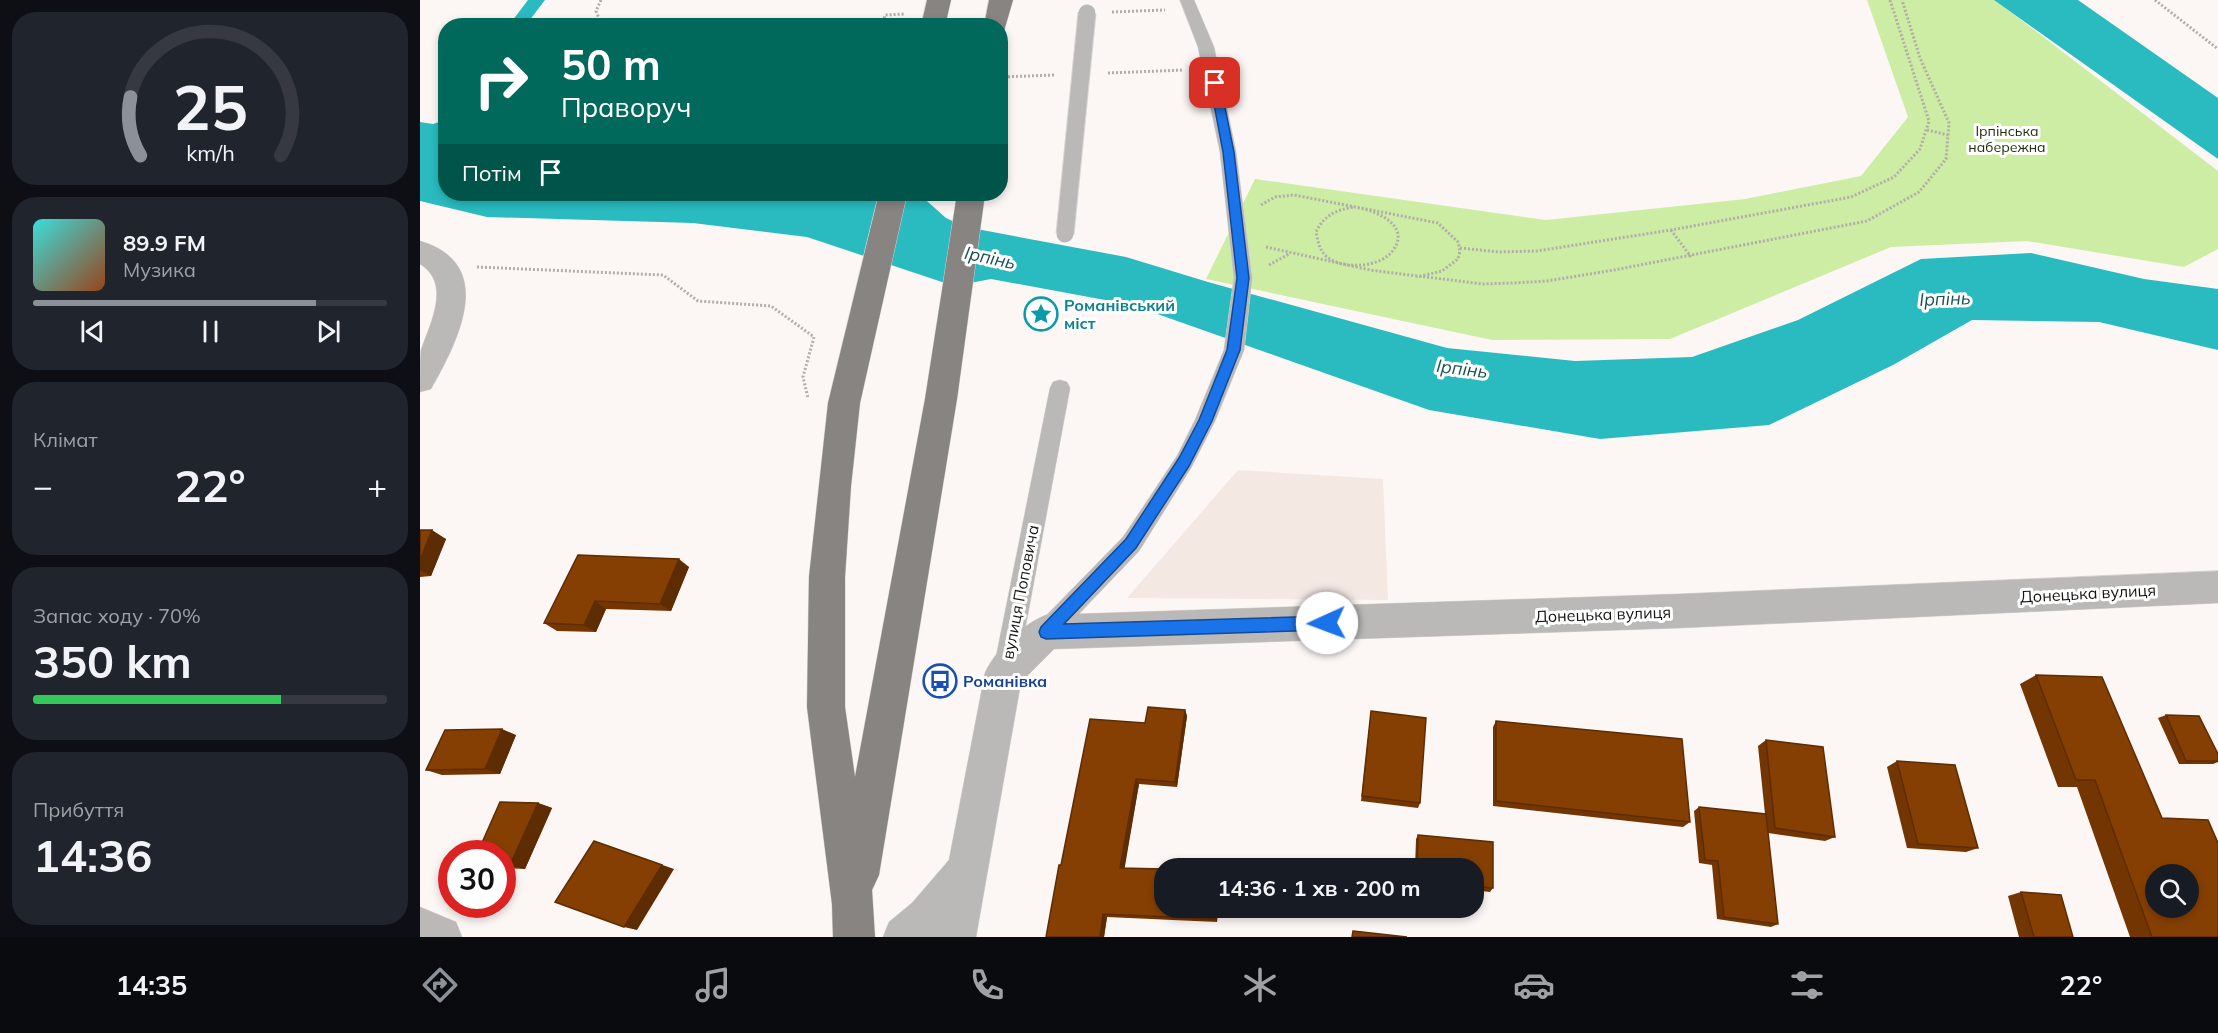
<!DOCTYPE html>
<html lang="uk">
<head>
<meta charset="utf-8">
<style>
  :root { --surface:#171b24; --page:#20242c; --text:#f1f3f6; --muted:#9ea1a6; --line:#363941; --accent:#8c9099 }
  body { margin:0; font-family:Mulish,sans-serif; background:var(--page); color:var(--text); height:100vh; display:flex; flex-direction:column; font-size:22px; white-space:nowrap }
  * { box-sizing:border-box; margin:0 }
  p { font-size:20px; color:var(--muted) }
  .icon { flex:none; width:33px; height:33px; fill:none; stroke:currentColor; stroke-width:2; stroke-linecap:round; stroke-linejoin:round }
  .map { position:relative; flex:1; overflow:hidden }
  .details { display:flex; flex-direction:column; gap:12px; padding:12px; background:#0d0f14; width:420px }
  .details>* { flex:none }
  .banner { position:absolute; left:18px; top:18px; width:570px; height:183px; border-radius:24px; box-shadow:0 3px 9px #0003; background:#00695c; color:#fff; overflow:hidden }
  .fabs { position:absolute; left:1725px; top:864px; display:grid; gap:12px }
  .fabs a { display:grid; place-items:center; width:54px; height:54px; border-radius:50%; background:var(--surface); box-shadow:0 3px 9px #0003; font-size:30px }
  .speed { position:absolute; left:18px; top:840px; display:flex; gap:12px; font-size:30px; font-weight:700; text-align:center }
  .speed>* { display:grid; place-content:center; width:78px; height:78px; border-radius:50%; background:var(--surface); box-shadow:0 3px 9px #0003; line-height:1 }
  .speed .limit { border:9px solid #d22; background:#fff; color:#111 }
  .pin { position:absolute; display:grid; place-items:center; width:51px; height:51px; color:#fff; margin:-26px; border-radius:12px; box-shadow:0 3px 9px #0006 }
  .me { position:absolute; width:66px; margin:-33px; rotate:268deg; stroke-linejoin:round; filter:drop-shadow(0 0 4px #0008) }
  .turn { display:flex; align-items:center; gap:21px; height:126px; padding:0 24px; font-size:27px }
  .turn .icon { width:78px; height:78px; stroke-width:2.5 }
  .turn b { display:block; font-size:42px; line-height:51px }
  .then { display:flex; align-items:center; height:57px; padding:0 24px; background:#0003; gap:12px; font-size:22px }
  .big { font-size:45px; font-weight:700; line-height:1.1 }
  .details .card { flex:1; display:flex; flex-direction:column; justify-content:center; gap:9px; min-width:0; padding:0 21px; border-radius:24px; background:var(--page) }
  .details .dial { align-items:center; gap:0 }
  .dial svg { height:156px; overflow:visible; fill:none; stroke:var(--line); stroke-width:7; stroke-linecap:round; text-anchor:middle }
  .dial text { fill:var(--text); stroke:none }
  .song { display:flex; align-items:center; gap:18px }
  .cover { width:72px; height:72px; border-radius:9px; background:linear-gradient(135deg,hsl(180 70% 55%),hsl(20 70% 35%)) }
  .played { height:6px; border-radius:3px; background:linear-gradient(90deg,var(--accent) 80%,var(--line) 80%) }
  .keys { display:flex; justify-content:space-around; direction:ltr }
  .heat { display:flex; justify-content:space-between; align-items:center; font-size:33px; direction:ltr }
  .charge { height:9px; border-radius:4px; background:linear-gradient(90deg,#34c759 70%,var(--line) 0) }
  .trip { position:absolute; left:734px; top:858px; width:330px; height:60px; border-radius:24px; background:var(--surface); box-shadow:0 3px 9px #0003; font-weight:700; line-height:60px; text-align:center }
  .dock { display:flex; height:96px; justify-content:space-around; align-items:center; background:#090b0e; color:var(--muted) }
  .dock .icon { width:42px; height:42px }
  .dock .selected { color:var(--accent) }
  .dock b { font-size:27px; color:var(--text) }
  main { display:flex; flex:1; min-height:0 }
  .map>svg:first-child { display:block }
  .built { fill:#f4e8e3 }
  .green { fill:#cdeca4 }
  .water { fill:#29bbc0 }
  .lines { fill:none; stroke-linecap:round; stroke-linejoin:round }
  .lane-casing { stroke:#d7d3d1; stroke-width:1 }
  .street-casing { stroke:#d7d3d1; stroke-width:1 }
  .primary-casing { stroke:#d7d3d1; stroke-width:1 }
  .path { stroke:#b1adab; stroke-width:3; stroke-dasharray:2 2; stroke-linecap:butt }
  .lane { fill:#bbb9b8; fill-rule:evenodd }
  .street { fill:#bbb9b8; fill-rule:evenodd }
  .primary { fill:#878482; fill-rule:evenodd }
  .lane-bridge-casing { stroke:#d7d3d1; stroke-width:19; stroke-linecap:butt }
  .lane-bridge { stroke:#bbb9b8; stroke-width:17 }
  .wall { fill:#733603 }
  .shaded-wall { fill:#5e2c02 }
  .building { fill:#863f03; stroke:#5e2c02; stroke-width:1.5; fill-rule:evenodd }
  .route { fill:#1a73e8; stroke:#114b97; stroke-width:1.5 }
  .labels { text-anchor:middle; stroke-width:6; stroke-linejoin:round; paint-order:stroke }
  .far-park-label { font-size:14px; fill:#222f0c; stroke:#fff }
  .culture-label { font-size:16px; font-weight:bold; fill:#0d838f; stroke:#fff; text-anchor:start }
  .street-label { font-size:16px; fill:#151413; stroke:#fff }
  .transit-label { font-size:16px; font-weight:bold; fill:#164399; stroke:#fff; text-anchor:start }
  .water-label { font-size:18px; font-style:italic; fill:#185254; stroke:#fff }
</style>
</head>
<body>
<main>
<section class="details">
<div class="card dial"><svg viewBox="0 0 100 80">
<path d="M14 69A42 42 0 1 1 86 69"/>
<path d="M14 69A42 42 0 0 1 9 39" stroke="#8c9099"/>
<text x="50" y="56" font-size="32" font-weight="700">25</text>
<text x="50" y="72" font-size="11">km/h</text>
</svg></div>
<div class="card">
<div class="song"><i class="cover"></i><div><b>89.9 FM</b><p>Музика</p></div></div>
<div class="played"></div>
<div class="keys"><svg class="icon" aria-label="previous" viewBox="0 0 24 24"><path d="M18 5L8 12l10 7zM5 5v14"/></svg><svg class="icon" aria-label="pause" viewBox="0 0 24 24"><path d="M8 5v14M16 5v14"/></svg><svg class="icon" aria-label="next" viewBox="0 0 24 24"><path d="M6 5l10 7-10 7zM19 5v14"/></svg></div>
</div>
<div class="card"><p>Клімат</p>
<div class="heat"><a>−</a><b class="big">22°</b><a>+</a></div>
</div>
<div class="card"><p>Запас ходу · 70%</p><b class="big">350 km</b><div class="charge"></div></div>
<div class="card"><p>Прибуття</p><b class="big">14:36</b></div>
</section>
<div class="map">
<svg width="1798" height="937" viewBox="0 0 1798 937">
  <rect width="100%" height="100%" fill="#fcf7f5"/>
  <path class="built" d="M818,470L963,479L968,600L707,598Z"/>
  <path class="green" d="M1447,0H1575L1798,171V249L1764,267L1607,241L1471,247L1250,339L1072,340L786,279L835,179L1126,220L1325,199L1441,176L1488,117Z"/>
  <path class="water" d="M108,0H125L106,25H89Z
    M1574,0H1658L1798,98V159Z
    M25,120L26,194H499L526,218L546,227L706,257L788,282L1027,348L1155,361L1272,357L1378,320L1501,259L1611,253L1724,279L1798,289V350L1679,322L1552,320L1473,365L1349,425L1180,439L1009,410L712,305L571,279L545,284L525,283L387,237L273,223L67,217L0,201V122L13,124Z"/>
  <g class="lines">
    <g class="lane-casing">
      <path id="lane" d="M760,0H774L794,47L816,152L832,278L824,350L795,421L771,468L719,551L634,640L626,643L618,640L614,632L618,624L703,537L757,456L775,420L804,350L814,278L800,152L778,47Z
        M640,380L647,382L650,388L598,667L594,675L586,678L578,675L574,667L630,388L633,382Z"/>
    </g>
    <g class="street-casing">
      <path id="street" d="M0,241C78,264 38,341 11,389L0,392C0,380 0,362 1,350C10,324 32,283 0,264Z
        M1798,571V603L1259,628L634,649L601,682L556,937H463L469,922L492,903L529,860L565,673C575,650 603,624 626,615L1259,594Z
        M0,907L36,922L42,937H0Z"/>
    </g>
    <g class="primary-casing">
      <path id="primary" d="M507,0H531L525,26H501Z
        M569,0H593L584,31L580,32V26H564Z
        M459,194H487L440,403L431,486L425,577V707L435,777L505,399L537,194H565L537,399L459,875L452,890L455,937H413L412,904L387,707L389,577L408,403Z"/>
    </g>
    <path class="path" d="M181,0L176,11L182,26
      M1735,0L1798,49
      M692,12L745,10
      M462,26L465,15L484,14
      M688,73L764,70
      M580,77L635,75
      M1507,130L1528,135
      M841,205L855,197L874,195L1018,223L1038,242L1040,251L1038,259L1022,271L997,277
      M934,207C951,209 991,223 974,249C962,268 924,270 907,257C899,250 898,241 896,232C904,215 916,210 934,207Z
      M1251,230L1271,257
      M846,247L950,270L1062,284L1094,283L1127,281L1194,270L1447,221L1499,192L1526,159L1529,123L1500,58L1482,0
      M1040,248L1079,252L1117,251L1251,230L1431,197L1474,177L1500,149L1509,121L1470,0
      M849,265L869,254
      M57,267L243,275L278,301L351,306L394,337L383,377L388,398"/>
    <use href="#lane" class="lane"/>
    <use href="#street" class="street"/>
    <use href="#primary" class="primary"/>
    <g class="lane-bridge-casing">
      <path id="lane-bridge" d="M645,234L667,13"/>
    </g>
    <use href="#lane-bridge" class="lane-bridge"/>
  </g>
  <path class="wall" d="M0,530L26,539L11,576L0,577Z
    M158,555L269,567L251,611L186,609L176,632L137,631L124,623Z
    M1616,675L1742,818L1798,937H1710L1657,787H1638L1600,684Z
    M765,710L767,716L757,787L719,784L704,868L798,908L797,922L687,917L684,937H626L641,865Z
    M951,711L1000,803L998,808L941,801Z
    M1746,715L1798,754V762L1793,764H1759L1738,718Z
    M1076,721L1270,822L1263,827L1073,806V727Z
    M96,735L80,774L22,775L6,770Z
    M1346,740L1415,837L1405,841L1348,833L1358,924L1351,927L1297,919L1292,865L1279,863L1274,811L1279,807L1345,814L1338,746Z
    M1477,761L1558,848L1546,852L1487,848L1467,767Z
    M118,803L132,808L105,869L82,868V854Z
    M998,835L1073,842V888L1070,892L1053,890V868H995L996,839Z
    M1601,892L1653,937H1599L1588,896Z"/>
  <path class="shaded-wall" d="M12,530L26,539L11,576L0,570V560Z
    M259,559L269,567L251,611L240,604Z
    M175,601L186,609L176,632L164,625Z
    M765,710L767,716L757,787L755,782Z
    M82,729L96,735L80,774L65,769Z
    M716,779L719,784L704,872L700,868Z
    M118,803L132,808L105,869L90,865Z
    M174,841L254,869L217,930L204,927Z
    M796,908H798L797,922L795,919Z
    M683,914L687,917L684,937H680Z"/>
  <path class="building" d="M0,530H12L0,560Z
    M158,555L259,559L240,604L175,601L164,625L124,623Z
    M1616,675L1682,677L1742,818L1788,820L1798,843V937H1732L1675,780H1656ZM1736,874H1768V908H1736Z
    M728,707L765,710L755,782L716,779L700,868L744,869V908H796L795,919L683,914L680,937H626L639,865H641L670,719L725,723Z
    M951,711L1006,718L1000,803L942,796Z
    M1746,715L1779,716L1798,754V761H1766Z
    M1076,721L1262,739L1270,822L1076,801Z
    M82,729L65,769L6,770L25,730Z
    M1346,740L1403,747L1415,837L1355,828Z
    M1477,761L1535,765L1558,848L1498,844Z
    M80,802L118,803L90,865H82V854H57Z
    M1279,807L1346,814L1358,924L1304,917L1298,861L1285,860Z
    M998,835L1073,842V888L1053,886V868H997Z
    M174,841L242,865L204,927L135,902Z
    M1601,892L1641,895L1653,937H1614Z
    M933,931L987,937H932Z"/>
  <path class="route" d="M795,80L800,83L814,152L829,278L820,350L792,421L769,466L716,548L644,624L907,616L912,618L914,623L912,628L907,630L626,639L621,637L619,632L621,627L706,539L759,458L779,420L807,350L817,278L803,152L790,83Z"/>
  <defs>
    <g id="sight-ring" transform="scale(1.725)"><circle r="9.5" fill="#fff" stroke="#0f9aa8" stroke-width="1.5"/><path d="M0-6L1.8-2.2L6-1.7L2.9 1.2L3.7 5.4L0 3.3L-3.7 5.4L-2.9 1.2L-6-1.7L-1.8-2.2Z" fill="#0f9aa8"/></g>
    <g id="bus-ring" transform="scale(1.725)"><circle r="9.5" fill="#fff" stroke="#1a4fb4" stroke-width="1.5"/><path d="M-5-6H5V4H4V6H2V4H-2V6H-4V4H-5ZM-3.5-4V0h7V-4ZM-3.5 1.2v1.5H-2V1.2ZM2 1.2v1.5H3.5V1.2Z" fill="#1a4fb4"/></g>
  </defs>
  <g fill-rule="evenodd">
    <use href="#sight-ring" x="621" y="314"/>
    <use href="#bus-ring" x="520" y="681"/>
  </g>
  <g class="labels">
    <g class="far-park-label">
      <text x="1587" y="136">Ірпінська<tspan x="1587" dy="16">набережна</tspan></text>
    </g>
    <g class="culture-label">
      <text x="644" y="311">Романівський<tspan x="644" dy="18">міст</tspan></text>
    </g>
    <g class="street-label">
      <text transform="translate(600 592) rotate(-79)" y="6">вулиця Поповича</text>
      <text transform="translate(1668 593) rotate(-3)" y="6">Донецька вулиця</text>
      <text transform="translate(1183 614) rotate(-2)" y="6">Донецька вулиця</text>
    </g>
    <g class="transit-label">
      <text x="543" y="687">Романівка</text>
    </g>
    <g class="water-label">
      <text transform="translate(570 258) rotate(12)" y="6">Ірпінь</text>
      <text transform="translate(1525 299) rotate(-2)" y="6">Ірпінь</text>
      <text transform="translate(1042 369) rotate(7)" y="6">Ірпінь</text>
    </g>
  </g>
</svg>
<div class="fabs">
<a><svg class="icon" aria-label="search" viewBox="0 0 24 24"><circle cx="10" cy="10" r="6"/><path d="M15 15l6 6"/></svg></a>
</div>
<div class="speed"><div class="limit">30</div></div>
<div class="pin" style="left:795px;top:83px;background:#d93025"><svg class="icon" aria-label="arrive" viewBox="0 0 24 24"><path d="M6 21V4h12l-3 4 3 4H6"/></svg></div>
<svg class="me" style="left:907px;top:623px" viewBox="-20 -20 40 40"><circle r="19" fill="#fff"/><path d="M0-13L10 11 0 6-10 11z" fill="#1a73e8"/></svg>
<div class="trip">14:36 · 1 хв · 200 m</div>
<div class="banner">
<div class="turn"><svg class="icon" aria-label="right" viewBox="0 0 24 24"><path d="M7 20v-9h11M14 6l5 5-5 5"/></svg><div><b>50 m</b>Праворуч</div></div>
<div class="then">Потім<svg class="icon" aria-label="arrive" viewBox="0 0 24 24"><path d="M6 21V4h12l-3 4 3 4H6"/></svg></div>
</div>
</div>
</main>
<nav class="dock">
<b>14:35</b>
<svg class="icon selected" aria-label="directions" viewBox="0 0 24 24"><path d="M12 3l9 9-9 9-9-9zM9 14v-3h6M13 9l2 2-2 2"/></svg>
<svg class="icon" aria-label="music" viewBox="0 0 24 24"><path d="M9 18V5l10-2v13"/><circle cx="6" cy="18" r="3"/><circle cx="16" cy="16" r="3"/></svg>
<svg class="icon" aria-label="phone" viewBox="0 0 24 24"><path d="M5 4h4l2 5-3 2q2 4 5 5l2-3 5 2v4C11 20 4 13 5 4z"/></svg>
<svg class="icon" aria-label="climate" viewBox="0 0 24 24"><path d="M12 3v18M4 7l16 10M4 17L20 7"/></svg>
<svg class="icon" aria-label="car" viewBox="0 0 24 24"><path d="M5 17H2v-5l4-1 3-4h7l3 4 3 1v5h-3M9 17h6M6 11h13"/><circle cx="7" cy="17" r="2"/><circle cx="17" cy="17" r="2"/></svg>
<svg class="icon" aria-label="filters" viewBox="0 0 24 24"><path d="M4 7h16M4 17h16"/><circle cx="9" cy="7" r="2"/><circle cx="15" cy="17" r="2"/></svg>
<b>22°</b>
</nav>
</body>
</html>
